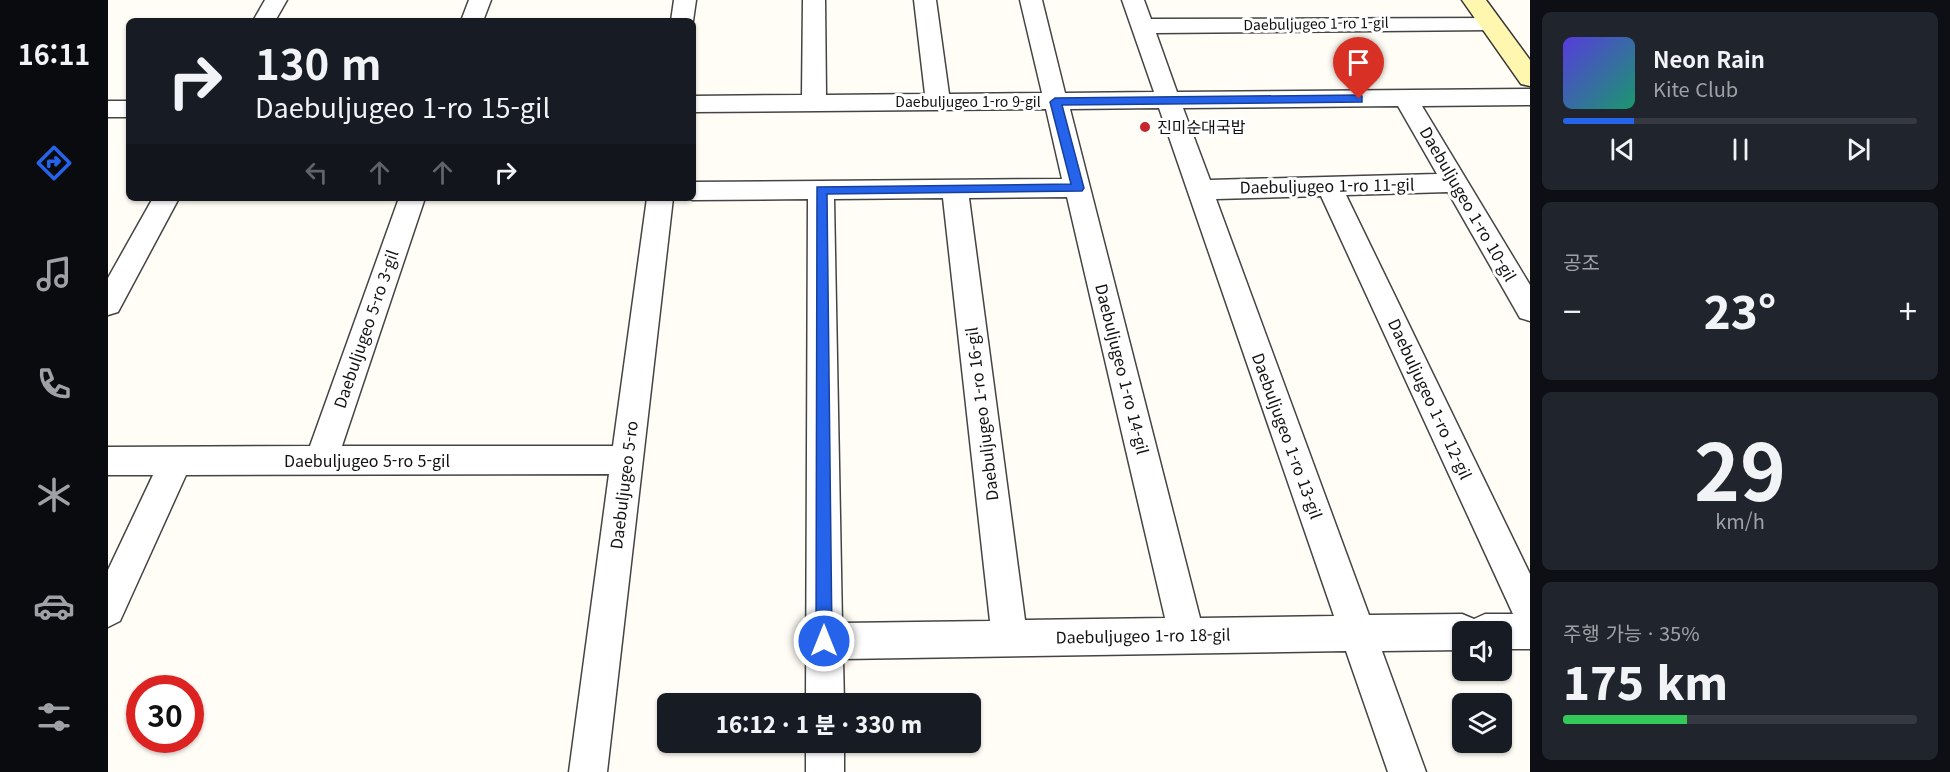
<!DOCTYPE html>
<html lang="ko">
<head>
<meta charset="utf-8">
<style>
  :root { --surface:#171b24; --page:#20242c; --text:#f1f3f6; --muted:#9ea1a6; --line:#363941; --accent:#2563eb }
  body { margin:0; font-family:Georgia,"Noto Sans KR",serif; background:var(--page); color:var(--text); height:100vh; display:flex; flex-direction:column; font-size:22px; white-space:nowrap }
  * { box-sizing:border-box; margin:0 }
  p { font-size:20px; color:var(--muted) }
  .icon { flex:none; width:33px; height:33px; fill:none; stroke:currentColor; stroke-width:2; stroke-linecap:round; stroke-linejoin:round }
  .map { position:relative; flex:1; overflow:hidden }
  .sheet { display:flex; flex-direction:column; gap:12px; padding:12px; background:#0d0f14; width:420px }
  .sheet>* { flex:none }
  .top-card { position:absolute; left:18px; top:18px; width:570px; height:183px; border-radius:9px; box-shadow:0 2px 4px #0004; background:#171b24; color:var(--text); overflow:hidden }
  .tools { position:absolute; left:1344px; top:621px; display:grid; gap:12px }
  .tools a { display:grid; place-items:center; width:60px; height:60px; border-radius:9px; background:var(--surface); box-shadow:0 2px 4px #0004; font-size:30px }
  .speed { position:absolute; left:18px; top:675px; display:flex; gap:12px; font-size:30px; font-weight:700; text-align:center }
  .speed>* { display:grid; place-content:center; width:78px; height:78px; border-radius:50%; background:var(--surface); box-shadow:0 2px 4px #0004; line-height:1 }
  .speed .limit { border:9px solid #d22; background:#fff; color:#111 }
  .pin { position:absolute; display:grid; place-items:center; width:51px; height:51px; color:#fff; margin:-62px -26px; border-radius:50% 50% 50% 0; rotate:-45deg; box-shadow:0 0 6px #0007 }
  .pin .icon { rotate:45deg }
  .me { position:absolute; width:66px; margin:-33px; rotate:0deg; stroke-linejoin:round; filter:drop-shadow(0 0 4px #0008) }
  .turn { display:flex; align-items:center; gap:21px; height:126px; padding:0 30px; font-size:27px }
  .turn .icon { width:78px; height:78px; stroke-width:2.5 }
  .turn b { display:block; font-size:42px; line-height:51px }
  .lanes { display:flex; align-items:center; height:57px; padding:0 30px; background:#0003; justify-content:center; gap:30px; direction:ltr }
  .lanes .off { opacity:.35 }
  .big { font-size:45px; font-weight:800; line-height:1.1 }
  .sheet .tile { flex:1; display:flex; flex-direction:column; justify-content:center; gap:9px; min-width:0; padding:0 21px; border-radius:9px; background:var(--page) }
  .sheet .dial { align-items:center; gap:0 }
  .dial b { font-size:78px; line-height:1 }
  .song { display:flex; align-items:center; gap:18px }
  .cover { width:72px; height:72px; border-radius:9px; background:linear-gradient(135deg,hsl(250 70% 55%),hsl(160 70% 35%)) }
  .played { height:6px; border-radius:3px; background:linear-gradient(90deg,var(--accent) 20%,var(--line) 20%) }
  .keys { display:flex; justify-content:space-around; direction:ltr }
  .heat { display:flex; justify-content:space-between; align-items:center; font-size:33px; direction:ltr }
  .charge { height:9px; border-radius:4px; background:linear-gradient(90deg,#34c759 35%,var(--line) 0) }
  .trip { position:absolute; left:549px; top:693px; width:324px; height:60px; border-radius:9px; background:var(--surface); box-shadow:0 2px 4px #0004; font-weight:800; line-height:60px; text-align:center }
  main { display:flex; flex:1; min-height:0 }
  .tabs { display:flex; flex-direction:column; width:108px; justify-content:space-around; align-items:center; background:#090b0e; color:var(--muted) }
  .tabs .icon { width:42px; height:42px }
  .tabs .current { color:var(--accent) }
  .tabs b { font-size:27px; color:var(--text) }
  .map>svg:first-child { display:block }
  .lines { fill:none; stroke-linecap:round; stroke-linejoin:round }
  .street-casing { stroke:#444; stroke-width:3 }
  .secondary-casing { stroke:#333; stroke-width:3 }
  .street { fill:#fff; fill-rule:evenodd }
  .secondary { fill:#fff6b0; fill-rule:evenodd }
  .route { fill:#2563eb; stroke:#184099; stroke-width:1.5 }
  .poi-dot { fill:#c4262e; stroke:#fff; stroke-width:2 }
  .labels { text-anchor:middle; stroke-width:6; stroke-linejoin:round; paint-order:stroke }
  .far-street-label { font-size:14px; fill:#111; stroke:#fff }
  .poi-label { font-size:16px; fill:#111; stroke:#fff; text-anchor:start }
  .street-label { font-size:16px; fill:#111; stroke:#fff }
</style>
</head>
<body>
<main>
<nav class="tabs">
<b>16:11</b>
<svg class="icon current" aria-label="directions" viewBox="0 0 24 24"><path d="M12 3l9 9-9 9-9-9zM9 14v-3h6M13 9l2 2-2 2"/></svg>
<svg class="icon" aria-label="music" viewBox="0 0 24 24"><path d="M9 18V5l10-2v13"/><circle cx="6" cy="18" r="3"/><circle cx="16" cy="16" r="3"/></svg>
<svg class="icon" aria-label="phone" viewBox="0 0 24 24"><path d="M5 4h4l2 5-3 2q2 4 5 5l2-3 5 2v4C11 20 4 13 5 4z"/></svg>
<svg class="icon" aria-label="climate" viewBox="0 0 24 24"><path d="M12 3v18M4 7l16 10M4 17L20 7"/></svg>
<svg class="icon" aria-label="car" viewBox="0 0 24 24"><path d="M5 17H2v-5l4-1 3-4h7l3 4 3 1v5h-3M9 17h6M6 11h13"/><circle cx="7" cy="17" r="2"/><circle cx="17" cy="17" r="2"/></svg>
<svg class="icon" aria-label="filters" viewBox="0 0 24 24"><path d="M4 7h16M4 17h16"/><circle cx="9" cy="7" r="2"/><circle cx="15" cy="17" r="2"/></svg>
</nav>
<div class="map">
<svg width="1422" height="772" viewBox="0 0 1422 772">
  <rect width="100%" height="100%" fill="#fffdf5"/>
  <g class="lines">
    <g class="street-casing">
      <path id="street" d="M157,0H179L167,21H145Z
        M361,0H383L375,21H353Z
        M566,0H588L585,21H563Z
        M695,0H717L718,95L817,94L806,0H828L841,94L934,93L912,0H934L957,93L1046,92L1014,0H1036L1043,19L1390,18L1393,23L1390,28L1382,30L1048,33L1069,92L1422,89V105L1314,106L1422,285V321L1412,318L1340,192L1238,195L1422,574V649H1394V632H1354V650L1274,651L1318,772H1280L1238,651L735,659L736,704H698L700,199L585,200L577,198H585V182L954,179L938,109L585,112V96L694,95ZM1290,106L1329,174L1102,180L1075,108ZM1051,108L1226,616L1092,618L962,109ZM1213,196L1405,614H1377L1366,619L1354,614L1261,615L1108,199ZM959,197L1057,618L917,620L861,198ZM835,198L882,621L734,623L726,199Z
        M0,101H21V117H0Z
        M45,198H71L10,312L0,315V278Z
        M291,198H317L234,446H505L539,198H565L499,772H461L501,474L78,475L12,621L0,627V570L45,475H0V447L202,446Z
        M698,742H736V772H698Z"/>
    </g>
    <g class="secondary-casing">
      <path id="secondary" d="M1354,0H1378L1422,60V86L1413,84Z"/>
    </g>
    <use href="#street" class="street"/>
    <use href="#secondary" class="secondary"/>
  </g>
  <path class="route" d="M1251,95L1254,96V102L954,105L976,188L974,191L719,194L724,641L722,647L716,649L710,647L708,641L709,187L963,184L942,102L947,98Z"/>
  <circle class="poi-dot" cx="1037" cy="127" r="6"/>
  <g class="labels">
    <g class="far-street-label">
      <text transform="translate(1208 24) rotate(-1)" y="5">Daebuljugeo 1-ro 1-gil</text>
      <text x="860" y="107">Daebuljugeo 1-ro 9-gil</text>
    </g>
    <g class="poi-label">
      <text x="1049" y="133">진미순대국밥</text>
    </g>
    <g class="street-label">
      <text transform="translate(1219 186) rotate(-1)" y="6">Daebuljugeo 1-ro 11-gil</text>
      <text transform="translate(1360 204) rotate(60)" y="6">Daebuljugeo 1-ro 10-gil</text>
      <text transform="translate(258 329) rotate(-71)" y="6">Daebuljugeo 5-ro 3-gil</text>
      <text transform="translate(1014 369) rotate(76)" y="6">Daebuljugeo 1-ro 14-gil</text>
      <text transform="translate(1322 399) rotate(65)" y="6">Daebuljugeo 1-ro 12-gil</text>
      <text transform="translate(874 414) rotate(-97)" y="6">Daebuljugeo 1-ro 16-gil</text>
      <text transform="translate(1179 436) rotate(70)" y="6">Daebuljugeo 1-ro 13-gil</text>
      <text x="259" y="467">Daebuljugeo 5-ro 5-gil</text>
      <text transform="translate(516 485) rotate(-83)" y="6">Daebuljugeo 5-ro</text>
      <text transform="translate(1035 636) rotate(-1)" y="6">Daebuljugeo 1-ro 18-gil</text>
    </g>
  </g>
</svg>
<div class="tools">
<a><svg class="icon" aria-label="sound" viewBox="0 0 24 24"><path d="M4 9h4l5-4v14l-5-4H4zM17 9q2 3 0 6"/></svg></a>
<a><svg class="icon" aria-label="layers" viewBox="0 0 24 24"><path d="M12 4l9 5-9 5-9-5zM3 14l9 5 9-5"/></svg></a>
</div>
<div class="speed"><div class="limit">30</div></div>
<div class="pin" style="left:1251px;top:99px;background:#d93025"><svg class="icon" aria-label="arrive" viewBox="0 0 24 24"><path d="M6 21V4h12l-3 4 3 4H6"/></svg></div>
<svg class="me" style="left:716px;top:641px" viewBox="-20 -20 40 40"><circle r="17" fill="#2563eb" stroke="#fff" stroke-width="3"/><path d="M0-11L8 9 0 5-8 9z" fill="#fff"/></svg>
<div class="trip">16:12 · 1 분 · 330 m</div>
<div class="top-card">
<div class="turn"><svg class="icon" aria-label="right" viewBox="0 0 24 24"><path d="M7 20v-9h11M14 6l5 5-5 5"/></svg><div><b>130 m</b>Daebuljugeo 1-ro 15-gil</div></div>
<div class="lanes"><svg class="icon off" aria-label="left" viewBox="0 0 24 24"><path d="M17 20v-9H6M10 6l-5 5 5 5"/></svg><svg class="icon off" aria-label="ahead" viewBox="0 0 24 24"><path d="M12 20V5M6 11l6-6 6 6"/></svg><svg class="icon off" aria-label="ahead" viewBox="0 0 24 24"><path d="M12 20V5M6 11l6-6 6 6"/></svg><svg class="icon" aria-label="right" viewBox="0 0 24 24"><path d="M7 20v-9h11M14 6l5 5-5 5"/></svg></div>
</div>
</div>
<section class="sheet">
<div class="tile">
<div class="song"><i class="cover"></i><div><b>Neon Rain</b><p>Kite Club</p></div></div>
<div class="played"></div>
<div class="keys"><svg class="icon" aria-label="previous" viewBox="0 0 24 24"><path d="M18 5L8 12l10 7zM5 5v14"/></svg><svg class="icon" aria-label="pause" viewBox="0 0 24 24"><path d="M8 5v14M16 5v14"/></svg><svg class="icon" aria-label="next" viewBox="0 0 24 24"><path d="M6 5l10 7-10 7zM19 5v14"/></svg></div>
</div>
<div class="tile"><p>공조</p>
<div class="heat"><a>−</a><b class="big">23°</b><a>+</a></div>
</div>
<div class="tile dial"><b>29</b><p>km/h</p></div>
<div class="tile"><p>주행 가능 · 35%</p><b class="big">175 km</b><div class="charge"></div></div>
</section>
</main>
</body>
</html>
